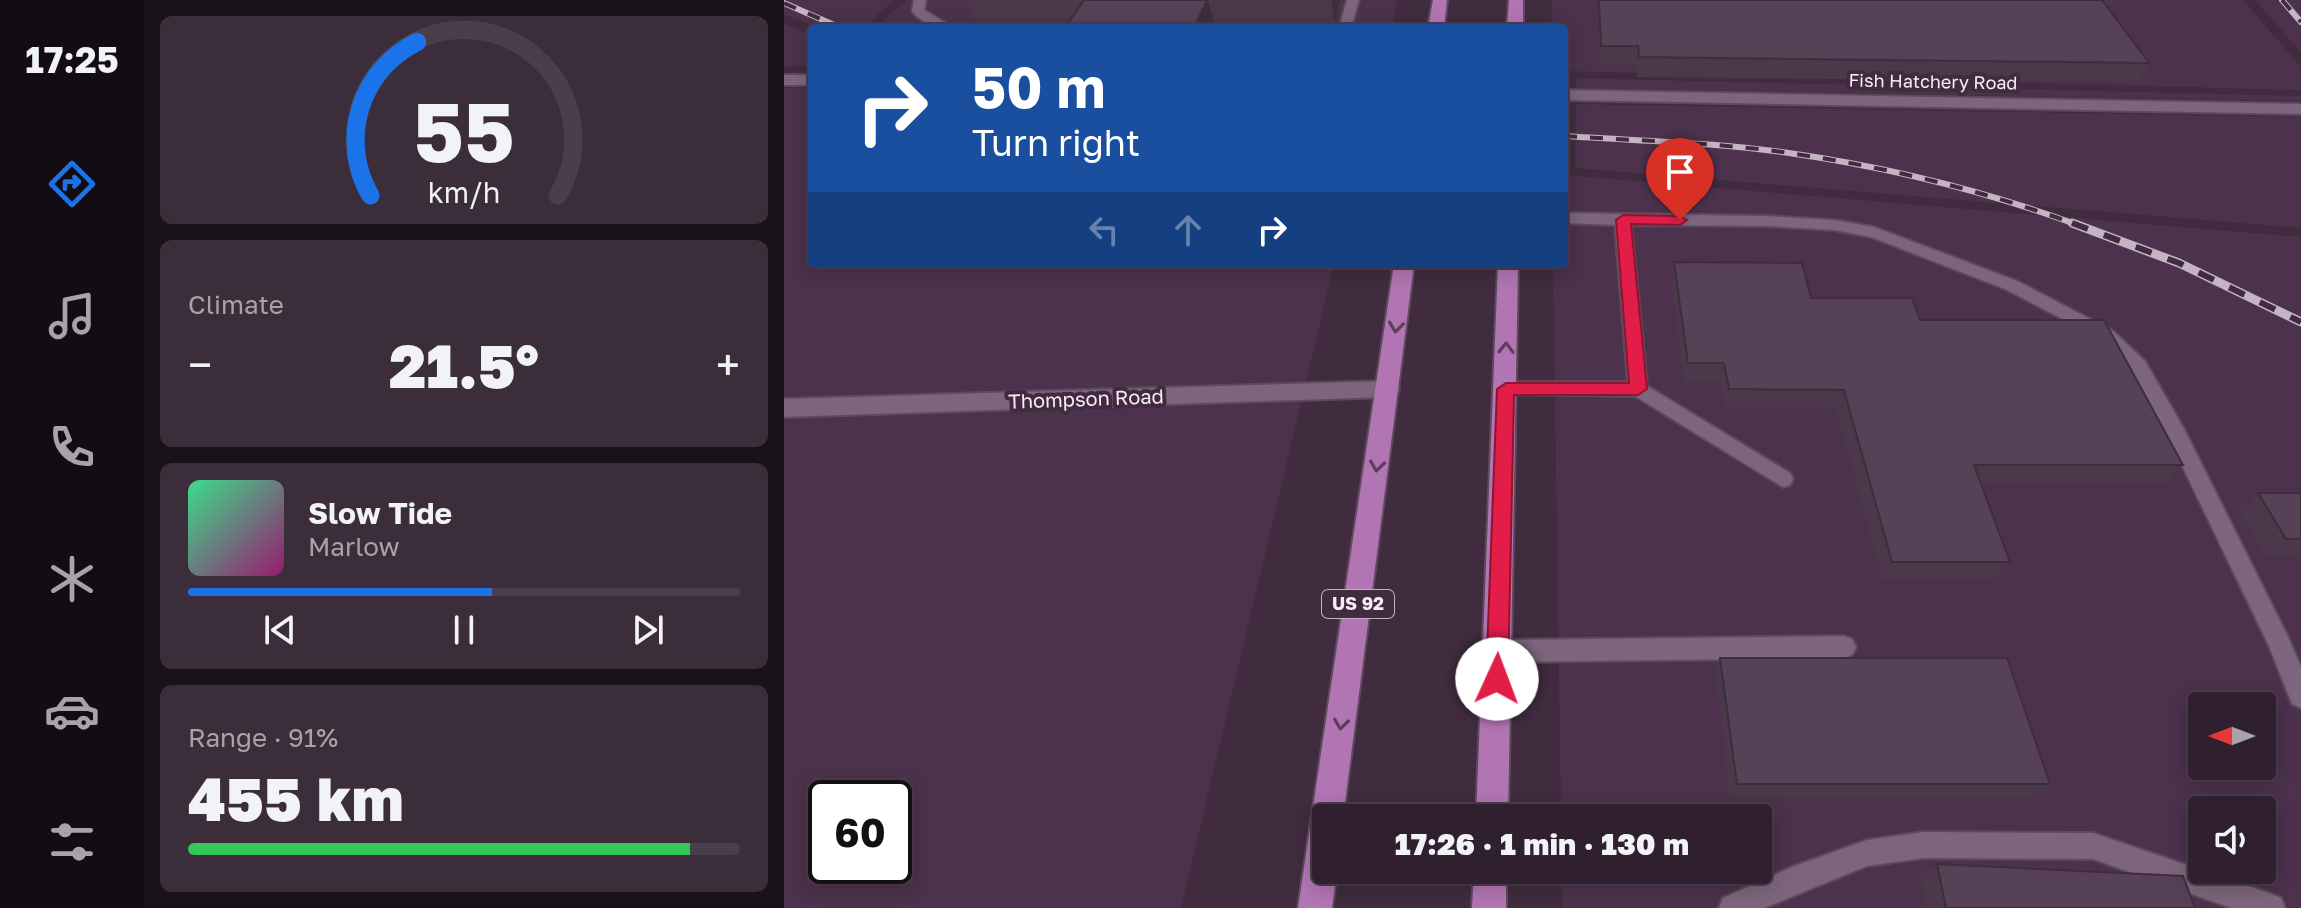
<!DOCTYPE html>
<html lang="en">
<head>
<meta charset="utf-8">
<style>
  :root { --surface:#30202f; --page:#3c2d3b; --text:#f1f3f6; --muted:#a8a3aa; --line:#4b3e4b; --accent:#1a73e8 }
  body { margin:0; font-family:"Golos Text",sans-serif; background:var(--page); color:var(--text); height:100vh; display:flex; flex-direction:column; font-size:30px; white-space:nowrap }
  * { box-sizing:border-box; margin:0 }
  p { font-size:26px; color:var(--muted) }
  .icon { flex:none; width:44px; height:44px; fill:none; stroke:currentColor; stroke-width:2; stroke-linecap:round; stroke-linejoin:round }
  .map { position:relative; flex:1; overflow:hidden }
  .details { display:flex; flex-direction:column; gap:16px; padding:16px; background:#1a121a; width:640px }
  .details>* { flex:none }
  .banner { position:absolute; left:24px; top:24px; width:760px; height:244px; border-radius:8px; box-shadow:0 4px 20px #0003,0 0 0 2px var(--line); background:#1a4fa0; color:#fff; overflow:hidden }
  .needle { width:52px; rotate:270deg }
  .controls { position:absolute; left:1404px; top:692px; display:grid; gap:16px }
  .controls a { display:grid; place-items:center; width:88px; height:88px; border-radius:8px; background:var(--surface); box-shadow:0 4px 20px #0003,0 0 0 2px var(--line); font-size:40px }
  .speed { position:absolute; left:24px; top:780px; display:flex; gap:16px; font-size:40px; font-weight:700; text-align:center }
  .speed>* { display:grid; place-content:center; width:104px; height:104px; border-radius:50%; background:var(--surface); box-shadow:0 4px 20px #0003,0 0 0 2px var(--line); line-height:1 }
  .speed .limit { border:4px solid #111; border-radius:12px; background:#fff; color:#111 }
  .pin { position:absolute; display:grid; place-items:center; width:68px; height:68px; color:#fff; margin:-82px -34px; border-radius:50% 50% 50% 0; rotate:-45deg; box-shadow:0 0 8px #0007 }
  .pin .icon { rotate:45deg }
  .me { position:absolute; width:88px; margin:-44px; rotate:2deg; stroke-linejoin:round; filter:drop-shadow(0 0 6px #0008) }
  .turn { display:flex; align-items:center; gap:28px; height:168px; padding:0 32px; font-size:36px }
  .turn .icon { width:104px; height:104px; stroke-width:2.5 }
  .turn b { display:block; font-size:56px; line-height:68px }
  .lanes { display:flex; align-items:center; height:76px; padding:0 32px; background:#0003; justify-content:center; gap:40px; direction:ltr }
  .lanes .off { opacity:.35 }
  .big { font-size:60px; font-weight:800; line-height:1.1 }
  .details .widget { flex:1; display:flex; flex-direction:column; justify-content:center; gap:12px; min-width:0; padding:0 28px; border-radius:12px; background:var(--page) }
  .details .dial { align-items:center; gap:0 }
  .dial svg { height:208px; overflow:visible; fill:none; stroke:var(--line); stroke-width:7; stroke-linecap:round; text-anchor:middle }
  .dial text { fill:var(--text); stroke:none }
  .song { display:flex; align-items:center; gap:24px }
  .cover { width:96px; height:96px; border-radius:12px; background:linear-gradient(135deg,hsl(150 70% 55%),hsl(320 70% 35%)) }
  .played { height:8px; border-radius:4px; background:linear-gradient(90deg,var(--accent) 55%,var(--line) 55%) }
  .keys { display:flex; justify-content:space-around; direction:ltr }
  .heat { display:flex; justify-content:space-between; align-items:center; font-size:44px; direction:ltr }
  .charge { height:12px; border-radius:6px; background:linear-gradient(90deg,#34c759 91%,var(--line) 0) }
  .trip { position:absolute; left:528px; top:804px; width:460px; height:80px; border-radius:8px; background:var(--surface); box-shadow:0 4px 20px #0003,0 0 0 2px var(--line); font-weight:800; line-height:80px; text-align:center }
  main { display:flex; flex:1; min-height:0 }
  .tab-bar { display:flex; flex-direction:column; width:144px; justify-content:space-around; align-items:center; background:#130d13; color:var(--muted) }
  .tab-bar .icon { width:56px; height:56px }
  .tab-bar .active { color:var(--accent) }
  .tab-bar b { font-size:36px; color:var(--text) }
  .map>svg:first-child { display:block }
  .built { fill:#4c324c; fill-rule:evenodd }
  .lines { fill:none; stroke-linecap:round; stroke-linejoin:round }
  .service-casing { stroke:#5d4a5d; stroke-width:4 }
  .minor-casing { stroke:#5d4a5d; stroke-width:4 }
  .tertiary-casing { stroke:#5d4a5d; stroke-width:4 }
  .primary-casing { stroke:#5d4a5d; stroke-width:4 }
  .service { fill:#7d657d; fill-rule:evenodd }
  .minor { fill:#7d657d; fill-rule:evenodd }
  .tertiary { fill:#7d657d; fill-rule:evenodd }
  .primary { fill:#b275b3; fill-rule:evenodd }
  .rail-far1-casing { stroke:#c5b5c4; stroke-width:6 }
  .rail-casing { stroke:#c5b5c4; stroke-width:9 }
  .rail-far1 { stroke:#402b3f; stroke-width:4; stroke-dasharray:13; stroke-linecap:butt }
  .rail { stroke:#402b3f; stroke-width:6; stroke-dasharray:17; stroke-linecap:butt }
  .wall { fill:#4b384b }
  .shaded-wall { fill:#3d2e3d }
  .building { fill:#574157; stroke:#3d2e3d; stroke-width:2 }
  .oneway { stroke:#5c3e5c }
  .route { fill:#e11d48; stroke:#92132f; stroke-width:2 }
  .labels { text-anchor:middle; stroke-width:8; stroke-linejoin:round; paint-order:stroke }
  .far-street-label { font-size:18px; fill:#f9ebf8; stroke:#402b3f }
  .shield { fill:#402b3f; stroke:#c2b1c0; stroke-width:2 }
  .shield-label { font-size:18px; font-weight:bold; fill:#f9ebf8 }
  .street-label { font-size:20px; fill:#f9ebf8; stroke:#402b3f }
</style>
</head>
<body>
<main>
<nav class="tab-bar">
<b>17:25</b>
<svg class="icon active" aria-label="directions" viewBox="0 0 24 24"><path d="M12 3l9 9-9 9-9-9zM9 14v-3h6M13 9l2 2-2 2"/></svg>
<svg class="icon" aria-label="music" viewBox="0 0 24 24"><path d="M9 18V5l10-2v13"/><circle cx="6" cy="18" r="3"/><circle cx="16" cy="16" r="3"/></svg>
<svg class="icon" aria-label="phone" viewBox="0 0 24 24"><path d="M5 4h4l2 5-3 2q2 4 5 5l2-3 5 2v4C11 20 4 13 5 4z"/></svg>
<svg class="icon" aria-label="climate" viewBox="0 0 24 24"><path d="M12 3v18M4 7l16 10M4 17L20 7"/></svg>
<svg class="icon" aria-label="car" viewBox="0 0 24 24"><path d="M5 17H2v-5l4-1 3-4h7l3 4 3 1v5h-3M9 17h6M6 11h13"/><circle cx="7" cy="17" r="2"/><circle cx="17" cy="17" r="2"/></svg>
<svg class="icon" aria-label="filters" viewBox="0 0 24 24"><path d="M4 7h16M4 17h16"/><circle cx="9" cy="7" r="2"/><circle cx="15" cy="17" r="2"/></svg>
</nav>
<section class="details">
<div class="widget dial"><svg viewBox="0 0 100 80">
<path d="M14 69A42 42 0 1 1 86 69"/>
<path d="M14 69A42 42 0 0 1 32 10" stroke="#1a73e8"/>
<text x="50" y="56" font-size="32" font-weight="700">55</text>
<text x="50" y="72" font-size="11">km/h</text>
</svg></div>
<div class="widget"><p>Climate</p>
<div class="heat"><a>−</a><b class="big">21.5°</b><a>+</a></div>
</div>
<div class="widget">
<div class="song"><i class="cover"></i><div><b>Slow Tide</b><p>Marlow</p></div></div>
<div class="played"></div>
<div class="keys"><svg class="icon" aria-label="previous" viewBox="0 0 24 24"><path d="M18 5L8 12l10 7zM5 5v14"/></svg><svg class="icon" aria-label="pause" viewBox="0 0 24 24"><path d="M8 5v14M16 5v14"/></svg><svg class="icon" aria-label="next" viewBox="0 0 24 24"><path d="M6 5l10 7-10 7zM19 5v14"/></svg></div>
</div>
<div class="widget"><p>Range · 91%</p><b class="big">455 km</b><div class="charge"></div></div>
</section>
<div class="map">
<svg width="1517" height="908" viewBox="0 0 1517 908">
  <rect width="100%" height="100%" fill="#402b3f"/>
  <path class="built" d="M0,0H110L86,22L85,26L91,28H36L0,15Z
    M122,0H613L607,28H115L98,22Z
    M768,0H1459L1517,67V90L780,71V28H767Z
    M1471,0H1517V52Z
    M0,24L28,35V66H0Z
    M792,78L1517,96V101L792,88Z
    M0,88H28V264H550L397,908H0ZM42,798H110V866H42Z
    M792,104L1517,117V228L791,168Z
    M780,175L1517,237V908H778V870H974V818H777L769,264H780ZM1418,706H1478V766H1418ZM1418,810H1478V870H1418Z"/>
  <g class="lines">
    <g class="service-casing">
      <path id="service" d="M130,0H142L140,10L170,28C153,28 139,25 128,11Z
        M563,0H575L567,28H555Z
        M780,213L982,216L1050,220L1090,227L1233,281L1329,331L1361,361L1400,429L1503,635L1517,667V708L1508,704L1485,646L1381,430L1345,366L1317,339L1221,289L1087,237L1050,230L982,226L847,225L863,386L1006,473L1009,479L1006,485L999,487L851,396L715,394L713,389L715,384L722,382H844L831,225L780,223Z
        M1060,636L1068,639L1072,647L1068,655L1060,658L714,662L706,659L702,651L706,643L714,640Z
        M1140,832L1309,833L1487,894L1497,898L1501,908H1447L1309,859L1140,858L1083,866L980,908H935L939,898L1008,867L1083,840Z"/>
    </g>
    <g class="minor-casing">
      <path id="minor" d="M604,381L612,383L615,389L612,395L604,397L0,417V399Z"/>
    </g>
    <g class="tertiary-casing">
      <path id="tertiary" d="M0,75H28V85H0Z
        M780,90L1517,104V114L780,100Z"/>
    </g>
    <g class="primary-casing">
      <path id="primary" d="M649,0H663L660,28H644Z
        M725,0H739V28H723Z
        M610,264H630L559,818H542V870H553L548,908H514Z
        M714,264H734L724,818H692Z
        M690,870H722V908H688Z"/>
    </g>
    <use href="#service" class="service"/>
    <use href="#minor" class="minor"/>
    <use href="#tertiary" class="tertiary"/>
    <use href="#primary" class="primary"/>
    <g class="rail-far1-casing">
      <path id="rail-far1" d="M1498,0L1517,22
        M0,3L57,28
        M780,136C855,141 930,142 1005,153C1103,167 1201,191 1294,225"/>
    </g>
    <g class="rail-casing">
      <path id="rail" d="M1288,223L1395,263L1517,322"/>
    </g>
    <use href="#rail-far1" class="rail-far1"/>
    <use href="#rail" class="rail"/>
  </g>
  <path class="wall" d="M180,0H556L551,21H430L427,28H281L286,21H191Z
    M815,0H1335L1332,5H1321L1365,63L1355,82L853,77V66L816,65L814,18Z
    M890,262L1027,298L1136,320L1399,465L1382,483H1197L1226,562L1212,579H1098L1052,409L940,408L936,382H900L887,282Z
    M1474,493H1517V556H1481L1455,511Z
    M936,658L1266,784L1249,797H946L931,674Z
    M1153,864L1411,908H1142L1136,877Z"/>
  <path class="shaded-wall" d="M423,0H424L430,21L427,28H410Z
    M547,0H556L551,21Z"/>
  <path class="building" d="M300,0H423L410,28H281Z
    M815,0H1318L1365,63L855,57L854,46H817Z
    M890,262L1018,263L1027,298H1128L1136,320H1320L1399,465H1190L1226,562H1108L1060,390L945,389L940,363H904Z
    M1474,493H1517V539H1502Z
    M936,658H1223L1266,784H953Z
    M1153,864L1399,876L1411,908H1162Z"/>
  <defs><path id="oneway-chevron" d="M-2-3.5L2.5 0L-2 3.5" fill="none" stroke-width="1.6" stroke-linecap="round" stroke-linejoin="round" transform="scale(2)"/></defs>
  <g class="oneway">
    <use href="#oneway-chevron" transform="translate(612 327) rotate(97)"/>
    <use href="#oneway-chevron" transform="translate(722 348) rotate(-89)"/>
    <use href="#oneway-chevron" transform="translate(593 466) rotate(98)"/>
    <use href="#oneway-chevron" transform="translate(557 724) rotate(98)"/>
  </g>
  <path class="route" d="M839,215L896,216L903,220L896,225L847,224L863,389L854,395H730L724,679L720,686L713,689L705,686L702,679L713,389L722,383H845L832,220Z"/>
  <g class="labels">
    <g class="far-street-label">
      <text transform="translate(1149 82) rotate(1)" y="6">Fish Hatchery Road</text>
    </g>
    <rect class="shield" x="538" y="590" width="72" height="28" rx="6"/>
    <g class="shield-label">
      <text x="574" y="610">US 92</text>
    </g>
    <g class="street-label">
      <text transform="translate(302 399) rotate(-2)" y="7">Thompson Road</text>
    </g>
  </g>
</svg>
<div class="controls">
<a><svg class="needle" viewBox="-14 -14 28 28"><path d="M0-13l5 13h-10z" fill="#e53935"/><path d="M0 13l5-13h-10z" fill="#a8a3aa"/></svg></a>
<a><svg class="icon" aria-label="sound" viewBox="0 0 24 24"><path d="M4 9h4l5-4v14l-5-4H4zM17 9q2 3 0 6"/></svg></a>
</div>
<div class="speed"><div class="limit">60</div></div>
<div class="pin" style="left:896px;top:220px;background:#d93025"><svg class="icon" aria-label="arrive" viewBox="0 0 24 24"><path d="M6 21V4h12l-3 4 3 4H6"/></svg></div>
<svg class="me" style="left:713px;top:679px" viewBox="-20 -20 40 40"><circle r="19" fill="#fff"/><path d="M0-13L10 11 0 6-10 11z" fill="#e11d48"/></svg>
<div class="trip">17:26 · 1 min · 130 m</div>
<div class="banner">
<div class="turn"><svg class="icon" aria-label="right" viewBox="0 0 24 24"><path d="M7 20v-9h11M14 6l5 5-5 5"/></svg><div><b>50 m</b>Turn right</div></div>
<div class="lanes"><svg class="icon off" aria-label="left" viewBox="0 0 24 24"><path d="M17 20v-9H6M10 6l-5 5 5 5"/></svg><svg class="icon off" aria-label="ahead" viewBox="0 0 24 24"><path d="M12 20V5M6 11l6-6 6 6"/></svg><svg class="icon" aria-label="right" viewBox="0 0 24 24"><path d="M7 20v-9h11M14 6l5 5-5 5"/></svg></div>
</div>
</div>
</main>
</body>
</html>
